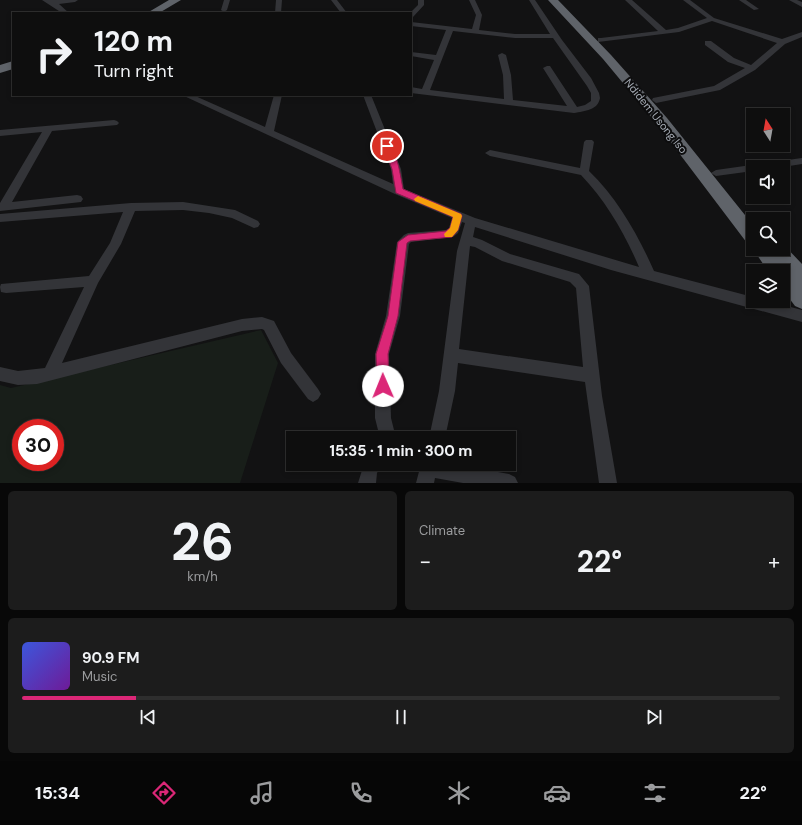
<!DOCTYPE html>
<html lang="en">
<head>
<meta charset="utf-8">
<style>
  :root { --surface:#0e0e0e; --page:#1c1c1c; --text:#f1f3f6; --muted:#9b9c9e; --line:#2e2e2e; --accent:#db2777 }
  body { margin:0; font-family:"DM Sans",sans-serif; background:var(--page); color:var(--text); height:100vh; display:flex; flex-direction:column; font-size:15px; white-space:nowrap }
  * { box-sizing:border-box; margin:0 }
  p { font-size:13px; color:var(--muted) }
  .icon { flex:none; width:22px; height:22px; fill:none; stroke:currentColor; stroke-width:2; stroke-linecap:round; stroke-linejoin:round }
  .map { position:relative; height:483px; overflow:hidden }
  .panel { display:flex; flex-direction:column; gap:8px; padding:8px; background:#080808; flex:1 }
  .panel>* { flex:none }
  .top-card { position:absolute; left:12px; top:12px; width:400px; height:84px; border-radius:0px; box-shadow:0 2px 6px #0003,0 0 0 1px var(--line); background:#0e0e0e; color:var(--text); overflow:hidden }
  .needle { width:26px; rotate:349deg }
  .fabs { position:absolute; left:746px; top:108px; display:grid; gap:8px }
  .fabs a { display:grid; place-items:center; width:44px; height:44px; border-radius:0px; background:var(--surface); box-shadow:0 2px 6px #0003,0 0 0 1px var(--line); font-size:20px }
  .speed { position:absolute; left:12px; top:419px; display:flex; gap:8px; font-size:20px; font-weight:700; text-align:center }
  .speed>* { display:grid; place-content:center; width:52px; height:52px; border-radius:50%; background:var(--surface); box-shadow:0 2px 6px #0003,0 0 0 1px var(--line); line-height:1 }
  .speed .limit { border:6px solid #d22; background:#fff; color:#111 }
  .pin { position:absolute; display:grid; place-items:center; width:34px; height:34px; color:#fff; margin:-17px; border:2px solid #fff; border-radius:50%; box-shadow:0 1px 4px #0007 }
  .me { position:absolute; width:44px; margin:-22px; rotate:359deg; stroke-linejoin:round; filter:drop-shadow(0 0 3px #0008) }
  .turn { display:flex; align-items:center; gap:14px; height:84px; padding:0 16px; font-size:18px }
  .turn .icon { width:52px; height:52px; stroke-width:2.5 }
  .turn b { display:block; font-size:28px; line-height:34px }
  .big { font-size:30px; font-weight:700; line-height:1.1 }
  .panel .widget { flex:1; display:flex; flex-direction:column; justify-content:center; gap:6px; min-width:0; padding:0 14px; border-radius:6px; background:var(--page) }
  .panel .dial { align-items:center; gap:0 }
  .dial b { font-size:52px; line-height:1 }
  .song { display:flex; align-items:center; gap:12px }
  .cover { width:48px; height:48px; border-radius:6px; background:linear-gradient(135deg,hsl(230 70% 55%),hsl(280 70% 35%)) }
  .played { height:4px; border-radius:2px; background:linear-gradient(90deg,var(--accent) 15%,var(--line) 15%) }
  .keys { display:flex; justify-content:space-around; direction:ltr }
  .heat { display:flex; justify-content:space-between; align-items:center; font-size:22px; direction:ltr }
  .panel .tiles { flex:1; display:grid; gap:8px; grid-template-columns:1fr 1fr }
  .widget:last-child { grid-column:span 2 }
  .trip { position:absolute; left:286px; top:431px; width:230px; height:40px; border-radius:0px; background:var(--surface); box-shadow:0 2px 6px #0003,0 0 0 1px var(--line); font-weight:700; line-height:40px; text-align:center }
  .dock { display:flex; height:64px; justify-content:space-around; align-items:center; background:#060606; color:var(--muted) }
  .dock .icon { width:28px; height:28px }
  .dock .active { color:var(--accent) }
  .dock b { font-size:18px; color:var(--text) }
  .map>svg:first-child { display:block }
  .green { fill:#181e19; fill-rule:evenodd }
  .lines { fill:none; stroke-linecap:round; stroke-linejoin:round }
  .minor { fill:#333438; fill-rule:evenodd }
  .highway { fill:#5f6369; fill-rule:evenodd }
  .route { fill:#db2777; stroke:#8e194d }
  .slow { fill:#f59e0b }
  .labels { text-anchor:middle; stroke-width:4; stroke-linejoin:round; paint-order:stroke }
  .far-street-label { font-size:11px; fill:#a4aab3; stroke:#0d0d0e }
</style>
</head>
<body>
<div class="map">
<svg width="802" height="483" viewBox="0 0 802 483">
  <rect width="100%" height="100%" fill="#121213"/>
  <path class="green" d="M261,330L278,363L240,483H0V385L11,388ZM21,428H55V462H21Z"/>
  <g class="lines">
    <path class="minor" d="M42,0H78L75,2L59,4L69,13H62Z
      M224,0H230L227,10L224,12L221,10Z
      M276,0H282L281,13H275Z
      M331,0H337L347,13H341Z
      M418,0H424V5L413,17L411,18L410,13L418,5Z
      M469,0H475L482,15L479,30L515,34H550L529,0H535L562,40L591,78L599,93L600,98C598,110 585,111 574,113L411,93V87L422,89L434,60L411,56V52L436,55L446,30L411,26V22L472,29L476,15ZM453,31L515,38H553L587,86L591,93V101L585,105L577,107L550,66H547L543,68L567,106L513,100L511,75L506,55L502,53L498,55L503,75L504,99L430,90Z
      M625,0H632L666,30L678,28L707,18L683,0H690L714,18L782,39L802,32V37L785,44L755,70L720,90L656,103L652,100L653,98L714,86L745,68L728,62L705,45V41H711L734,58L751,65L777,43L712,21L679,32L598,42V38H601L658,31Z
      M739,0H746L759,9L754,10Z
      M789,0H797L802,2V7Z
      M182,95H193L265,127L274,95H282L274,131L393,184L391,169L363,95H371L401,169L404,189L475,218L639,267C625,234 606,201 581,175L490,156L485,153L490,150L580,168L584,142L586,140H592L594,142L589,171C618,199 638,235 654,271L753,297V301H768L802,310V322L611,270L475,227L473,237L482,240L510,254L579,274L589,286L602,396L617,483H599L585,382L458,363L455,391L445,438H429L439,391L457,251L465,223L462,222L458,233L453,237L411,242L409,244L400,316L389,354L391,418L396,438H380L375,418V354L386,316L397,242L404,235L408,233L446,230L449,228L452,218L395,194ZM470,246L475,247L502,261L570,282L576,288L583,367L459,349Z
      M114,120L117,121L119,123L117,125L52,131L12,202L77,195L81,196L83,199L81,202L0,211V203L42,132L0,136V130Z
      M802,158V164L783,167H753V171L716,176L711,173L716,170Z
      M183,202L235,210L258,221L260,224L258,227L254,228L232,218L209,213L183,210L135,211L121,244L98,283L62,363L242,319L262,317L274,321L291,353L318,389L321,394L318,399L313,402L308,399L281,363L264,330L262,329L242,331L37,384L18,385L0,381V367L18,371L45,368L84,287L6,293L1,292L0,287L1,284L89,276L110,243L123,212L0,222V214L131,203Z
      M364,464H382L377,473L376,483H358Z
      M421,464H454L509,474L515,477L518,483H463L435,478L434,483H416Z"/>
    <path class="highway" d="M169,0H181L159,13H147Z
      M548,0H558L611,55L667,118L753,225V245L747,243L657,124L603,59Z
      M13,61V69L0,73V65Z
      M783,244L802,264V309L795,306L783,290V271H768L753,249H783Z"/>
  </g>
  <path class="route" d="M387,144C397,148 401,179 403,189L461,214L462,216L458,230L452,237L410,241L407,243L398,316L388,354L389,386L387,390L383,391L379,390L377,386L376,354L388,316L398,242L408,235L446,231L450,228L453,217L396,193L392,169L383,146Z"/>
  <path class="slow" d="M418,196L461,214L462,216L458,230L452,237H445L444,234L450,228L453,217L415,201L414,199Z"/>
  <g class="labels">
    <g class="far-street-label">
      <text transform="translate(656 116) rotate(51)" y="4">Ndidem Usong Iso</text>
    </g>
  </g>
</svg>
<div class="fabs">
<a><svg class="needle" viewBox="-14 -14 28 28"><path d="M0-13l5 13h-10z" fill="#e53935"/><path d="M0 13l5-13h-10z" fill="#9b9c9e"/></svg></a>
<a><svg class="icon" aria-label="sound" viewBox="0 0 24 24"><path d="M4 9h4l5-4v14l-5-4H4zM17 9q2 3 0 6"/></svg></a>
<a><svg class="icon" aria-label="search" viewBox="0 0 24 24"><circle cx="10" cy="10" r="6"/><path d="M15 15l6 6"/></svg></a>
<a><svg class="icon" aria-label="layers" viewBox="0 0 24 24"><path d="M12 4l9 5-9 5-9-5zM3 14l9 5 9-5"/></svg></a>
</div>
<div class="speed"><div class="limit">30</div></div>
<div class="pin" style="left:387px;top:146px;background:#d93025"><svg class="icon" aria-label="arrive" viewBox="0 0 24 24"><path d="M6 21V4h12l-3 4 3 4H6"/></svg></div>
<svg class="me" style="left:383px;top:386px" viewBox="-20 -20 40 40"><circle r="19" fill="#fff"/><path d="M0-13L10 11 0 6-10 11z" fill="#db2777"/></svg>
<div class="trip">15:35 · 1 min · 300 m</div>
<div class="top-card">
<div class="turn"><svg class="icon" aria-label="right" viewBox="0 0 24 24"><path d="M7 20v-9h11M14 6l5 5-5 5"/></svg><div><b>120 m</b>Turn right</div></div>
</div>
</div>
<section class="panel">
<div class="tiles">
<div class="widget dial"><b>26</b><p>km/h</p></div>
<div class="widget"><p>Climate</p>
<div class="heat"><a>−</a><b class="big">22°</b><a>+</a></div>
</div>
<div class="widget">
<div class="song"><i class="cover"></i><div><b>90.9 FM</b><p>Music</p></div></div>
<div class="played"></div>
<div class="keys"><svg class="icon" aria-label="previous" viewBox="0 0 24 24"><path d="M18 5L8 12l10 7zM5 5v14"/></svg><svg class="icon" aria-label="pause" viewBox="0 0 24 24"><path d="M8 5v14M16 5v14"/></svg><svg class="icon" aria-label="next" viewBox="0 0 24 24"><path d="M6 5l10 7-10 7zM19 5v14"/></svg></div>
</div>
</div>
</section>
<nav class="dock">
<b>15:34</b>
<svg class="icon active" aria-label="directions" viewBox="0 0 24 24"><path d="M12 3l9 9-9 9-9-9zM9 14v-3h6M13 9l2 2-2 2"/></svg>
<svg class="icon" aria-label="music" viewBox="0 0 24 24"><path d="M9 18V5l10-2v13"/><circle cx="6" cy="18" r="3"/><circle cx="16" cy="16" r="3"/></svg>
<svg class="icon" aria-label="phone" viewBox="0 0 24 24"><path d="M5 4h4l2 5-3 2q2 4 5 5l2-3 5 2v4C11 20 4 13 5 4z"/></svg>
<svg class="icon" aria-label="climate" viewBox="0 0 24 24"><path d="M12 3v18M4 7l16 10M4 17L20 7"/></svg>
<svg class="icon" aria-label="car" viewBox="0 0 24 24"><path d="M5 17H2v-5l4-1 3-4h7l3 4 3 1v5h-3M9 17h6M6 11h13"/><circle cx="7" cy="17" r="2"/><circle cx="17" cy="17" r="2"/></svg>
<svg class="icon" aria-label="filters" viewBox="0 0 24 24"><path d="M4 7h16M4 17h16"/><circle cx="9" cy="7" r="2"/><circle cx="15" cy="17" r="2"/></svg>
<b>22°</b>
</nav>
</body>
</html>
